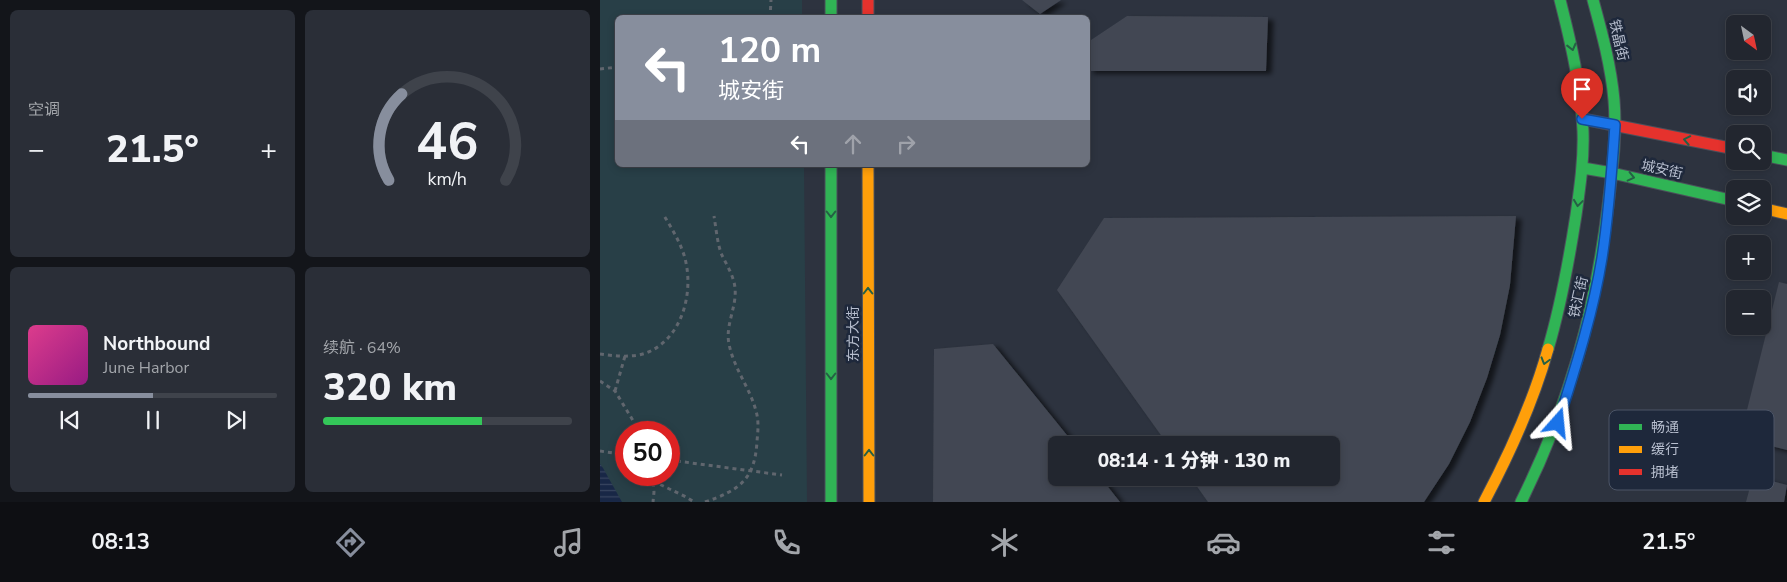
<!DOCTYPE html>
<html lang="zh">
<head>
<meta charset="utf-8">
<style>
  :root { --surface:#22262f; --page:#2a2e37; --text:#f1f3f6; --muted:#a2a5aa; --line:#3f434b; --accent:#878e9d }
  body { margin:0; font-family:"Nunito Sans","Noto Sans SC",sans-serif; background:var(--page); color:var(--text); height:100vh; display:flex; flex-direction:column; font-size:19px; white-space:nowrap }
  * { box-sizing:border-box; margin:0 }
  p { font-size:16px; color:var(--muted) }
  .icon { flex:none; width:28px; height:28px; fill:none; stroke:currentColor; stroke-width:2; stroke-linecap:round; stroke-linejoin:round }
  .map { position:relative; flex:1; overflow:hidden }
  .side { display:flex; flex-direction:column; gap:10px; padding:10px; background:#13151a; width:600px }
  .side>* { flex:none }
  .hud { position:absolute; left:15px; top:15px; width:475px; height:152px; border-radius:8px; box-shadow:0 2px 8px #0003,0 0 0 1px var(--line); background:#878e9d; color:#fff; overflow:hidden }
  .needle { width:32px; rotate:147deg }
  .controls { position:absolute; left:1126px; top:15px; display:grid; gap:10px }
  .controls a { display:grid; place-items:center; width:45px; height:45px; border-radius:8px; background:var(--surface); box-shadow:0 2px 8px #0003,0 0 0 1px var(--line); font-size:25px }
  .speed { position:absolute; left:15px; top:421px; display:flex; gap:10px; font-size:25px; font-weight:700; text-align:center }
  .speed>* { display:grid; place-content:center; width:65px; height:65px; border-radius:50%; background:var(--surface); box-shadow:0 2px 8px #0003,0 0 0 1px var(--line); line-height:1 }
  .speed .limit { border:8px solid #d22; background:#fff; color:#111 }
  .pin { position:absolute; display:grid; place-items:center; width:42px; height:42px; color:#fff; margin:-51px -21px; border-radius:50% 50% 50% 0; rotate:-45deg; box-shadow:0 0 5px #0007 }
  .pin .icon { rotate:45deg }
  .me { position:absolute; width:55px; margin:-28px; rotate:18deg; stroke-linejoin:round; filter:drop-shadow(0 0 4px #0008) }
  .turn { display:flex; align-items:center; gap:18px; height:105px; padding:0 20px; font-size:22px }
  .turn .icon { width:65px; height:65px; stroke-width:2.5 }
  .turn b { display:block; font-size:35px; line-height:42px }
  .lanes { display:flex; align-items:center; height:48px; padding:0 20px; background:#0003; justify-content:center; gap:25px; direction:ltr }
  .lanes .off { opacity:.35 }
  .big { font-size:38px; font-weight:800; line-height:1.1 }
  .side .card { flex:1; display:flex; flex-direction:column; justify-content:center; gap:8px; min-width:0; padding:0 18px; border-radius:8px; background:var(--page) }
  .side .dial { align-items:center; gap:0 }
  .dial svg { height:130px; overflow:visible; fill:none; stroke:var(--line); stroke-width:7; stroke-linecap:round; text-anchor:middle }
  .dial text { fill:var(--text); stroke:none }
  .song { display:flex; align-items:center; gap:15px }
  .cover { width:60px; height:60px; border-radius:8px; background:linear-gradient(135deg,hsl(330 70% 55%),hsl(310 70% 35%)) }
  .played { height:5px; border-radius:2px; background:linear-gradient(90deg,var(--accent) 50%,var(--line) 50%) }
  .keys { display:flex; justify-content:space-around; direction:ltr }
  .heat { display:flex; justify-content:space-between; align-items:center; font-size:28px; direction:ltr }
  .charge { height:8px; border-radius:4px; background:linear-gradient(90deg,#34c759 64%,var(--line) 0) }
  .side .tiles { flex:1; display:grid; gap:10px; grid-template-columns:repeat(2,1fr) }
  .trip { position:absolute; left:448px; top:436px; width:292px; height:50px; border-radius:8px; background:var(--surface); box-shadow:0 2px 8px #0003,0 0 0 1px var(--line); font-weight:800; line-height:50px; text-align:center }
  .tab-bar { display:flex; height:80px; justify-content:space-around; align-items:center; background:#0e0f13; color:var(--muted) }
  .tab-bar .icon { width:35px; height:35px }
  .tab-bar .current { color:var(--accent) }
  .tab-bar b { font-size:22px; color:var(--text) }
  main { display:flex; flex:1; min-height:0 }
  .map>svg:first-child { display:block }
  .park { fill:#283f47; fill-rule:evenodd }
  .water { fill:url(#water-rules) }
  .building { fill:#424752; filter:url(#shadow) }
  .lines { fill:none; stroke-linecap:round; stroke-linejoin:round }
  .fast-casing { stroke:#4b505b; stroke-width:13 }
  .slow-casing { stroke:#4b505b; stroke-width:13 }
  .jam-casing { stroke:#4b505b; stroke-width:13 }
  .path { stroke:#60666e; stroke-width:3; stroke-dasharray:4 4; stroke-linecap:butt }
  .fast { stroke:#30b455; stroke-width:11 }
  .slow { stroke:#ff9f0a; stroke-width:11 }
  .jam { stroke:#e5322d; stroke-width:11 }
  .path-bridge { stroke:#60666e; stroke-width:3; stroke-dasharray:4 4; stroke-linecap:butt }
  .oneway { stroke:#256045 }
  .route-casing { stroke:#114b97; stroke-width:12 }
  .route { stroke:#1a73e8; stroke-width:9 }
  .labels { text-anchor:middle; stroke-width:5; stroke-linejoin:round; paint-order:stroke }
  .street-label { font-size:14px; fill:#b8bfcf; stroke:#1e283b }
  .key { fill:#1e283b; stroke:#4c5567; stroke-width:1 }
  .key-label { font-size:14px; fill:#b8bfcf }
</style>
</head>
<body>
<main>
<section class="side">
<div class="tiles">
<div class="card"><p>空调</p>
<div class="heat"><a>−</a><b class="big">21.5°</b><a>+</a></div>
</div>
<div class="card dial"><svg viewBox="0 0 100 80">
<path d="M14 69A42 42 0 1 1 86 69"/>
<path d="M14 69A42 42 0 0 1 22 16" stroke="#878e9d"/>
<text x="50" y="56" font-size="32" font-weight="700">46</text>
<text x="50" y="72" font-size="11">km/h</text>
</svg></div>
<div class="card">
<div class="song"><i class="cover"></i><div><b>Northbound</b><p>June Harbor</p></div></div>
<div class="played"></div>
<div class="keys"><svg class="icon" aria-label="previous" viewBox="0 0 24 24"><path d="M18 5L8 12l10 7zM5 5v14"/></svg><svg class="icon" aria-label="pause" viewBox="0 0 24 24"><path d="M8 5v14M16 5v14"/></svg><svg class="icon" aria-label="next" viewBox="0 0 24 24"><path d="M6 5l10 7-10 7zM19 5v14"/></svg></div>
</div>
<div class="card"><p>续航 · 64%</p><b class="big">320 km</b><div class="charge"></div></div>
</div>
</section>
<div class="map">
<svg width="1187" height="502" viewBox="0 0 1187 502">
  <defs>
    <pattern id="water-rules" width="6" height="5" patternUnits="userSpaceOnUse" patternTransform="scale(1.25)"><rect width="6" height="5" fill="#182746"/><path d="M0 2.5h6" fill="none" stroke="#384560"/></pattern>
    <filter id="shadow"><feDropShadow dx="5.5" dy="3" stdDeviation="2.5" flood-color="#0009"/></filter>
  </defs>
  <rect width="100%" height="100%" fill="#2d333f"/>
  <path class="park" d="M0,0H202V17L18,18V165H204L207,502H0ZM26,432H69V475H26Z"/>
  <path class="water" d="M0,464L3,468L22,502H0Z"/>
  <path class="building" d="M422,0H461L440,14Z
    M527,16L668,17L666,71H488V42Z
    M916,216L910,285L900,335L887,378L870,422L849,464L824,502H608L591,478H731V445H568L457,290L504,218Z
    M1179,282L1187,284V450L1140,438Z
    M393,344L475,445H456V478H501L520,502H333L334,349Z
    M1153,476L1187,485L1184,502H1146Z"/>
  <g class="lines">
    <g class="fast-casing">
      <path id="fast" d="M231,0V18
        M1162,155L1187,160
        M231,165V502
        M983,168L1012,173L1135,201
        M948,349C961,305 969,260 976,215C980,187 984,159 983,131C981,86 971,43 960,0
        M921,502C969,405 995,313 1008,206C1012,171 1017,135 1014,100C1011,66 1002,33 993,0"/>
    </g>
    <g class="slow-casing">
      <path id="slow" d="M268,165L269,502
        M1162,208L1187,214
        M884,502C910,453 933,403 948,349"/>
    </g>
    <g class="jam-casing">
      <path id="jam" d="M268,0V18
        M983,119L1135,149"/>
    </g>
    <path class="path" d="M170,18L171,0
      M0,69L18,67
      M0,354C15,356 32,358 46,353C83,339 95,290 84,255C79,240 71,227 63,214
      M0,381L15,391L40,432
      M15,391L25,356
      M0,451L26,455
      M52,475L54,492L53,502
      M53,481L86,497L94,502
      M105,502C140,490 155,479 157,441C158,431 159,421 156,411C150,388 134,369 129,344C125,325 137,307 135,288C134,276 126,264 121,253C117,241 116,228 114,216"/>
    <use href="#fast" class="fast"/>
    <use href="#slow" class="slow"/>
    <use href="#jam" class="jam"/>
    <path class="path-bridge" d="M69,460L182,475"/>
  </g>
  <defs><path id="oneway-chevron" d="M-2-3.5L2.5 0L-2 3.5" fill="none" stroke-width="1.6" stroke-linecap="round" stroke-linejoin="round" transform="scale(1.25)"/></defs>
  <g class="oneway">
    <use href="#oneway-chevron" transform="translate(972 47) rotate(76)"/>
    <use href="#oneway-chevron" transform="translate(1087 140) rotate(-169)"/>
    <use href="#oneway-chevron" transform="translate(1031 177) rotate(13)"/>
    <use href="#oneway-chevron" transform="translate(978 203) rotate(98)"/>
    <use href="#oneway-chevron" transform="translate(231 214) rotate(90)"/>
    <use href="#oneway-chevron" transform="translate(268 291) rotate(-90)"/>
    <use href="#oneway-chevron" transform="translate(945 361) rotate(106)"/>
    <use href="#oneway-chevron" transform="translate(231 376) rotate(90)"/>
    <use href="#oneway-chevron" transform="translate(269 453) rotate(-90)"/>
  </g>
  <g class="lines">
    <g class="route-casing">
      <path id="route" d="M958,423C975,369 993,314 1002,258C1009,214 1012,169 1015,125L982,119"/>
    </g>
    <use href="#route" class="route"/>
  </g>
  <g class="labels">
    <g class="street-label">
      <text transform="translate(1019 40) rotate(77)" y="5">铁晶街</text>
      <text transform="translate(1062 169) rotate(13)" y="5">城安街</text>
      <text transform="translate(978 297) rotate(-77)" y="5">铁汇街</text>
      <text transform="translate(253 334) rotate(-90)" y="5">东方大街</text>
    </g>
  </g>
  <rect x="1009" y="410" width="165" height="80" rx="8" class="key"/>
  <rect x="1019" y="424" width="23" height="6" fill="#30b455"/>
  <rect x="1019" y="446" width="23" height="7" fill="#ff9f0a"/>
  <rect x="1019" y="469" width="23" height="6" fill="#e5322d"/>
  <g class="key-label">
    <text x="1051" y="432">畅通</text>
    <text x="1051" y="454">缓行</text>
    <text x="1051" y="477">拥堵</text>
  </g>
</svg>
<div class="controls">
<a><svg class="needle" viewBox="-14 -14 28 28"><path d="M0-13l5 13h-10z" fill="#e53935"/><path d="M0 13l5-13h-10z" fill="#a2a5aa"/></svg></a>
<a><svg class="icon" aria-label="sound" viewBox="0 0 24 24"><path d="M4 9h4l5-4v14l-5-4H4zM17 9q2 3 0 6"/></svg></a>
<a><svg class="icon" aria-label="search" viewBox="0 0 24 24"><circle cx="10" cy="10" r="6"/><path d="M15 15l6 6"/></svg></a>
<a><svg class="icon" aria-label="layers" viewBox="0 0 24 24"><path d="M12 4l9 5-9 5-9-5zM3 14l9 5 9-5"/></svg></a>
<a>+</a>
<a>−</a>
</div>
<div class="speed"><div class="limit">50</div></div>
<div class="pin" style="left:982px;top:119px;background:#d93025"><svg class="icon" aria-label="arrive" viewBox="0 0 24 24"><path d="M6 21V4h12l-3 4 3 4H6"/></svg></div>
<svg class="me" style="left:958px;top:423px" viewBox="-20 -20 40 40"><path d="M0-17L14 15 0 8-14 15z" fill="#1a73e8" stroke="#fff" stroke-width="4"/></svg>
<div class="trip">08:14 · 1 分钟 · 130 m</div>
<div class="hud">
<div class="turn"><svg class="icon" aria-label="left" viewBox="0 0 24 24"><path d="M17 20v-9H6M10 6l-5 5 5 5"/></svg><div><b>120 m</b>城安街</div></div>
<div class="lanes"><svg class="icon" aria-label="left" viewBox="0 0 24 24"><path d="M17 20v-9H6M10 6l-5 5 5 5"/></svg><svg class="icon off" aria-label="ahead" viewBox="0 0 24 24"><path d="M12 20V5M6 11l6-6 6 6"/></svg><svg class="icon off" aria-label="right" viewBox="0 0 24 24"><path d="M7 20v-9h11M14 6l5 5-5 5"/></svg></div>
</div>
</div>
</main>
<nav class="tab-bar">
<b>08:13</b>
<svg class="icon current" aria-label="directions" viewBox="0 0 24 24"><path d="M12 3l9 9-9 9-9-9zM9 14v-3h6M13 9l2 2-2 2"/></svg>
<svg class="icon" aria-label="music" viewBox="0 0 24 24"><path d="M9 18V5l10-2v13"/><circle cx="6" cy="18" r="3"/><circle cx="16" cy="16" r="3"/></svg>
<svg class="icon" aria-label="phone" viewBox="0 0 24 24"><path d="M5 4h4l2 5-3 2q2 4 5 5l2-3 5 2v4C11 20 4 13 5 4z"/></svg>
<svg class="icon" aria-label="climate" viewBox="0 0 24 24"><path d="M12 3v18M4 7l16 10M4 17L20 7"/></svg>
<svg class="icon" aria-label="car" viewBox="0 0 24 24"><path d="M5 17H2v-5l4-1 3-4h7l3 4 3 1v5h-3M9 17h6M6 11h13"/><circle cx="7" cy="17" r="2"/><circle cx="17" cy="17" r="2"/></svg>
<svg class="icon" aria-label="filters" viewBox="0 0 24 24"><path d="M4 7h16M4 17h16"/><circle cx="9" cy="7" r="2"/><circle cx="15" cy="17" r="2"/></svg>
<b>21.5°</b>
</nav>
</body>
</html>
